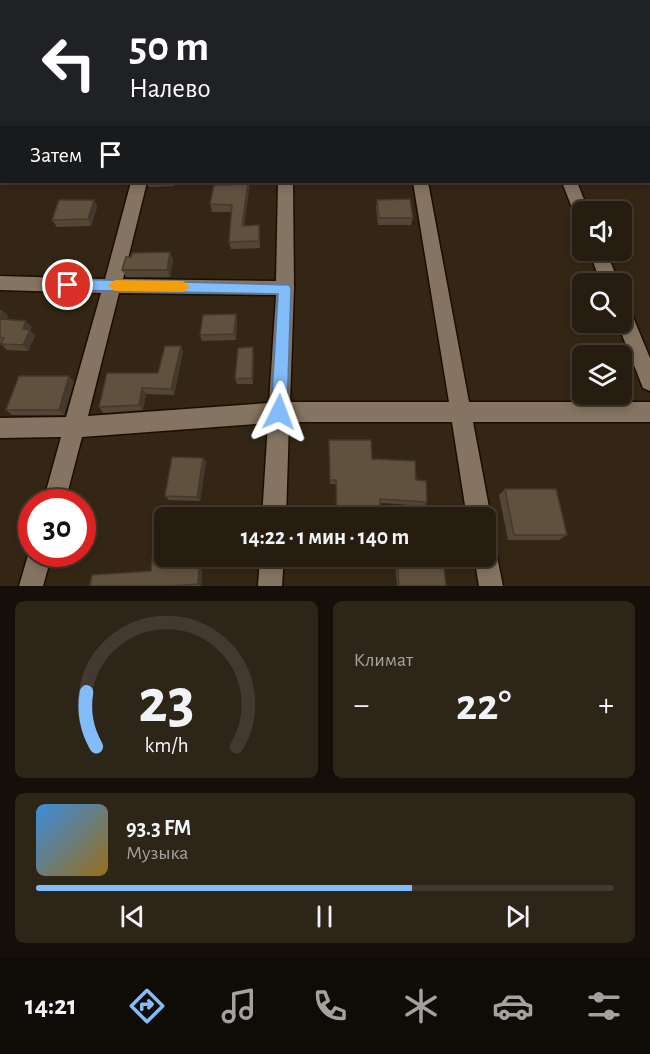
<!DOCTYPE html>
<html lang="ru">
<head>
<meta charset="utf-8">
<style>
  :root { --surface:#261c10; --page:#2e2519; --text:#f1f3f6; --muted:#a4a19f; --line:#423a30; --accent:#83bcfb }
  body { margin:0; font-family:"Alegreya Sans",sans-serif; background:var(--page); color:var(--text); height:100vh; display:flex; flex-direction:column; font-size:22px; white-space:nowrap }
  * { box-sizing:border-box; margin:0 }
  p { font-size:20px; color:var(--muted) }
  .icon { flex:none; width:33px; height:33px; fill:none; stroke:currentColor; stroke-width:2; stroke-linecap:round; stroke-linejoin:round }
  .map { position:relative; height:586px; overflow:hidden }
  .sheet { display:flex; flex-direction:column; gap:15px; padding:15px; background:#150f09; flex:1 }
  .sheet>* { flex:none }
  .hud { position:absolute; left:0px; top:0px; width:651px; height:183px; box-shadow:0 3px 9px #0003,0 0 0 2px var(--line); background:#202124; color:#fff; overflow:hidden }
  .buttons { position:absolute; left:572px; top:201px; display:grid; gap:12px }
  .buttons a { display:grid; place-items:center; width:60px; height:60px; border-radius:9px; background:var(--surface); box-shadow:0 3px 9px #0003,0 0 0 2px var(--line); font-size:30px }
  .speed { position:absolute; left:18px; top:489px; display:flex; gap:12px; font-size:30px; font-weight:700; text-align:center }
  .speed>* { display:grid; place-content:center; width:78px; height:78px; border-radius:50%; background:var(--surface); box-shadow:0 3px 9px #0003,0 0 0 2px var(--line); line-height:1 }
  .speed .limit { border:9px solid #d22; background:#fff; color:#111 }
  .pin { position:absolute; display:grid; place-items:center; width:51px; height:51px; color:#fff; margin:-26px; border:3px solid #fff; border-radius:50%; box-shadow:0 2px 6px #0007 }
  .me { position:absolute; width:66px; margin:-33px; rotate:3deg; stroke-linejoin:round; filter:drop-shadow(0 0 4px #0008) }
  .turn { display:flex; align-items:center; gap:21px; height:126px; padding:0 30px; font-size:27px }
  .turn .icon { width:78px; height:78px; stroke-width:2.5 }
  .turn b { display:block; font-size:42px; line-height:51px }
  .then { display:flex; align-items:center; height:57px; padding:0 30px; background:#0003; gap:12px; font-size:22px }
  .big { font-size:45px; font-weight:600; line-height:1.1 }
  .sheet .tile { flex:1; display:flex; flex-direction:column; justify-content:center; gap:9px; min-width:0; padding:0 21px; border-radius:9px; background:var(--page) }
  .sheet .dial { align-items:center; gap:0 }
  .dial svg { height:156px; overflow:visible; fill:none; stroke:var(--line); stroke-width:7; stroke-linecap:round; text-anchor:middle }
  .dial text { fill:var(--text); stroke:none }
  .song { display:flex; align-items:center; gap:18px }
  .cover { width:72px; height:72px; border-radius:9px; background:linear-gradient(135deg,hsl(210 70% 55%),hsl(40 70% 35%)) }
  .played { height:6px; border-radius:3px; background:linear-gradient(90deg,var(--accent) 65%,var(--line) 65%) }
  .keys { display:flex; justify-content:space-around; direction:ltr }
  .heat { display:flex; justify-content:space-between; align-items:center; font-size:33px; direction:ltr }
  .sheet .tiles { flex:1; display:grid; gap:15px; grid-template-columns:1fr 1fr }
  .tile:last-child { grid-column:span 2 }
  .trip { position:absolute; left:154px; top:507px; width:342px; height:60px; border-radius:9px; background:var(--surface); box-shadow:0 3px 9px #0003,0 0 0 2px var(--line); font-weight:600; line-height:60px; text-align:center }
  .tabs { display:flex; height:96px; justify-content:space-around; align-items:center; background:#0f0b06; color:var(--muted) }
  .tabs .icon { width:42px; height:42px }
  .tabs .on { color:var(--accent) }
  .tabs b { font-size:27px; color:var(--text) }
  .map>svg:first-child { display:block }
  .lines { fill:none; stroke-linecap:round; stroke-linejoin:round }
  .street-casing { stroke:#1b0e01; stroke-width:3 }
  .street { fill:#847461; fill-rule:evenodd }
  .wall { fill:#534636 }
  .shaded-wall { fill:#43392c }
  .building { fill:#60513f; stroke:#43392c; stroke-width:1.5 }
  .route { fill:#83bcfb; stroke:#557aa3; stroke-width:1.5 }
  .slow { fill:#f59e0b }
</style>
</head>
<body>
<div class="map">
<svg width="650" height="586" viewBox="0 0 650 586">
  <rect width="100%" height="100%" fill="#332615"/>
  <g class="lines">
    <g class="street-casing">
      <path id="street" d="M85,0H97L85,2Z
        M180,0H192L180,2Z
        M283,0H295V2H283Z
        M384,0H396V2H384Z
        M0,114H2V122H0Z
        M0,160H2L0,172Z
        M131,182H147L123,279L276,281L278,182H293L294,288L290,402H449L413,182H428L469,402H650V422H473L491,518L486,527V518H467L452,422H289L286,518H262L268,423L82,437L65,502H43L61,437L0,438V418L66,417L101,293L0,290V276L105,279ZM119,293L276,295L269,403L88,416Z
        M562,182H577L589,212H582V219L576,217L574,213Z
        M589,250H606L619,284H601Z
        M621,302L628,305L650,358V391L643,388L617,322H621Z
        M486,544L495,547L503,586H479L474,556H486Z
        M31,545L32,554H52L43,586H19Z
        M260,556H284L282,586H258Z"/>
    </g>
    <use href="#street" class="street"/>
  </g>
  <path class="wall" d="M107,0H131L130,2H108Z
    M409,0H436V2H410Z
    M147,182H174V186L149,187Z
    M232,182H250L244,226L259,225L260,232V248L231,249L229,242L231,212H212L210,204L232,185Z
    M94,200L97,207L91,226L57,227L52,220Z
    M377,200L413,218L411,225H378L376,207Z
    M173,259L170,277H126L122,270Z
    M0,310L8,316L6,320L32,327L30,330L35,336L28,351L7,350L0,343Z
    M236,314L237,321L236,340L202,341L200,335Z
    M181,346L183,352L174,395L146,394L143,410L103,413L99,407L158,373Z
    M254,353L253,384H237L235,379Z
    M74,382L64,415H12L6,410Z
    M329,440L372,459L416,480L427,502L425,506L381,503L336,484H330Z
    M203,458L206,462L200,501L169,500L165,496Z
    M505,489L567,535L559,540H508L499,495Z
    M165,556H203L201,586H90L151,571Z
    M337,556L384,560L382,562H337Z
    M397,559L446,586H397L395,562Z"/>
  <path class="shaded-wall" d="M248,182H250L243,233L242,226Z
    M94,200L97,207L91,226L88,219Z
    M259,225L260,232V248L259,241Z
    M170,252L173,259L170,277L167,270Z
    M2,310L8,316L4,325L0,321V315Z
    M236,314L237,321L236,340L234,334Z
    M26,321L32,327L30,330L35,336L28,351L23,345V329Z
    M181,346L183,352L174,395L171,389Z
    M253,347L254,353L253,384L252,378Z
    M69,376L74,382L64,415L59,410Z
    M142,388L146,394L143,410L139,405Z
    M203,458L206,462L200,501L197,497Z
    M200,556H203L201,586L198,584Z"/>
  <path class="building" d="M313,0H360V2H313Z
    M422,0H436V2H422Z
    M232,182H248L242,226L259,225V241L229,242L232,205L210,204L214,185H232Z
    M410,199L413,218H379L377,200Z
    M59,200H94L88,219L52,220Z
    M170,252L167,270H122L126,257H131L132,253Z
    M236,314L234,334L200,335L203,315Z
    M0,319L26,321L23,329L30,330L23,345L1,344L4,338L0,337Z
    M165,346H181L171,389L142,388L139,405L99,407L107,373H158Z
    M253,347L252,378L235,379L238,348Z
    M19,376H69L59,410H6Z
    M329,440H371L372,459L415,461L416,480L426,481L427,502L380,499L381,518H337L336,480H330Z
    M172,457L203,458L197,497L165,496Z
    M505,489H556L567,535H514Z
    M165,540V556H200L198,584L169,586H90L92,575L151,571L154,541Z
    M337,556H383L384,560H337Z
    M397,559H443L446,586H399Z"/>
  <path class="route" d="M68,279L289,285L291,288L287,412L284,417L279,419L273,417L271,412L278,294L68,290L61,285Z"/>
  <path class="slow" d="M115,280L183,281L190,287L183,292L115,291L108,286Z"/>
</svg>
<div class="buttons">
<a><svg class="icon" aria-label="sound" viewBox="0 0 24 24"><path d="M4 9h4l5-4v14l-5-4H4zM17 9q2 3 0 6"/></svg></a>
<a><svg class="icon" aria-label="search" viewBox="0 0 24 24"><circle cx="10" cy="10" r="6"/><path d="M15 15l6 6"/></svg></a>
<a><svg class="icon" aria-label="layers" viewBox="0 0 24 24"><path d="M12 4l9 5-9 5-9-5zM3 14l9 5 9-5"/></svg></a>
</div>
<div class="speed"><div class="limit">30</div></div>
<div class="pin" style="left:68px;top:285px;background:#d93025"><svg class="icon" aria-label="arrive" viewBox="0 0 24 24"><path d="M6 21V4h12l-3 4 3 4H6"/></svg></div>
<svg class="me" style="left:279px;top:412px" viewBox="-20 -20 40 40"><path d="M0-17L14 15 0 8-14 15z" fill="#83bcfb" stroke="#fff" stroke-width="4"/></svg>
<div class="trip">14:22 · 1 мин · 140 m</div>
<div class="hud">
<div class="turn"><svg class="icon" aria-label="left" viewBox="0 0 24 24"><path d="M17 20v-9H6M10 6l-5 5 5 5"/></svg><div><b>50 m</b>Налево</div></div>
<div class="then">Затем<svg class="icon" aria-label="arrive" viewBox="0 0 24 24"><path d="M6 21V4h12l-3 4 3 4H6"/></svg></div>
</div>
</div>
<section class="sheet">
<div class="tiles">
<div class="tile dial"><svg viewBox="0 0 100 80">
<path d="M14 69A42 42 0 1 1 86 69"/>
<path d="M14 69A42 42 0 0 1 9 41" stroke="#83bcfb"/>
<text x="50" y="56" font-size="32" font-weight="700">23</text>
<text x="50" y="72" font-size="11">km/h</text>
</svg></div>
<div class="tile"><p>Климат</p>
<div class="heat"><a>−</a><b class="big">22°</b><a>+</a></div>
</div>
<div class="tile">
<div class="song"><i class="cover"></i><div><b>93.3 FM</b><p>Музыка</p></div></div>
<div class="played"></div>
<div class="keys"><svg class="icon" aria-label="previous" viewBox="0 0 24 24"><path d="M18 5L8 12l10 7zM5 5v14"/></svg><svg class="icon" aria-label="pause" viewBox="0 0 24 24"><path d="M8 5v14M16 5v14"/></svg><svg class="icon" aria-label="next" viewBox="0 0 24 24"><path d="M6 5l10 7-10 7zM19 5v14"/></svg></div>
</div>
</div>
</section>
<nav class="tabs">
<b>14:21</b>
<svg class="icon on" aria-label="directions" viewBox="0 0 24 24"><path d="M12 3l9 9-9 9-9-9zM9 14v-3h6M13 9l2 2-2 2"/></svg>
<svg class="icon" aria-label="music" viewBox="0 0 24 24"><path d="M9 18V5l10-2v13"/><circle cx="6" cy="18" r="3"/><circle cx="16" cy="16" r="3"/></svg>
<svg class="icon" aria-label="phone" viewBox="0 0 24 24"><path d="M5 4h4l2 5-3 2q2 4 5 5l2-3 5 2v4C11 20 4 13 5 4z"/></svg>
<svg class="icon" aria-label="climate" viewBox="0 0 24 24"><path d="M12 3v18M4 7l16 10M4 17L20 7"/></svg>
<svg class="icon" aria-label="car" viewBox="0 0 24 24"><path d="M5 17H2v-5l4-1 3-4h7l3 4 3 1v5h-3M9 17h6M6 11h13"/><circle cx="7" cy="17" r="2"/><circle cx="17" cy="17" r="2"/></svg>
<svg class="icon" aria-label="filters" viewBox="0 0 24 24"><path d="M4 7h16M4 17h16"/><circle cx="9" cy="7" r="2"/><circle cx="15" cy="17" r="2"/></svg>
</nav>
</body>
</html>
